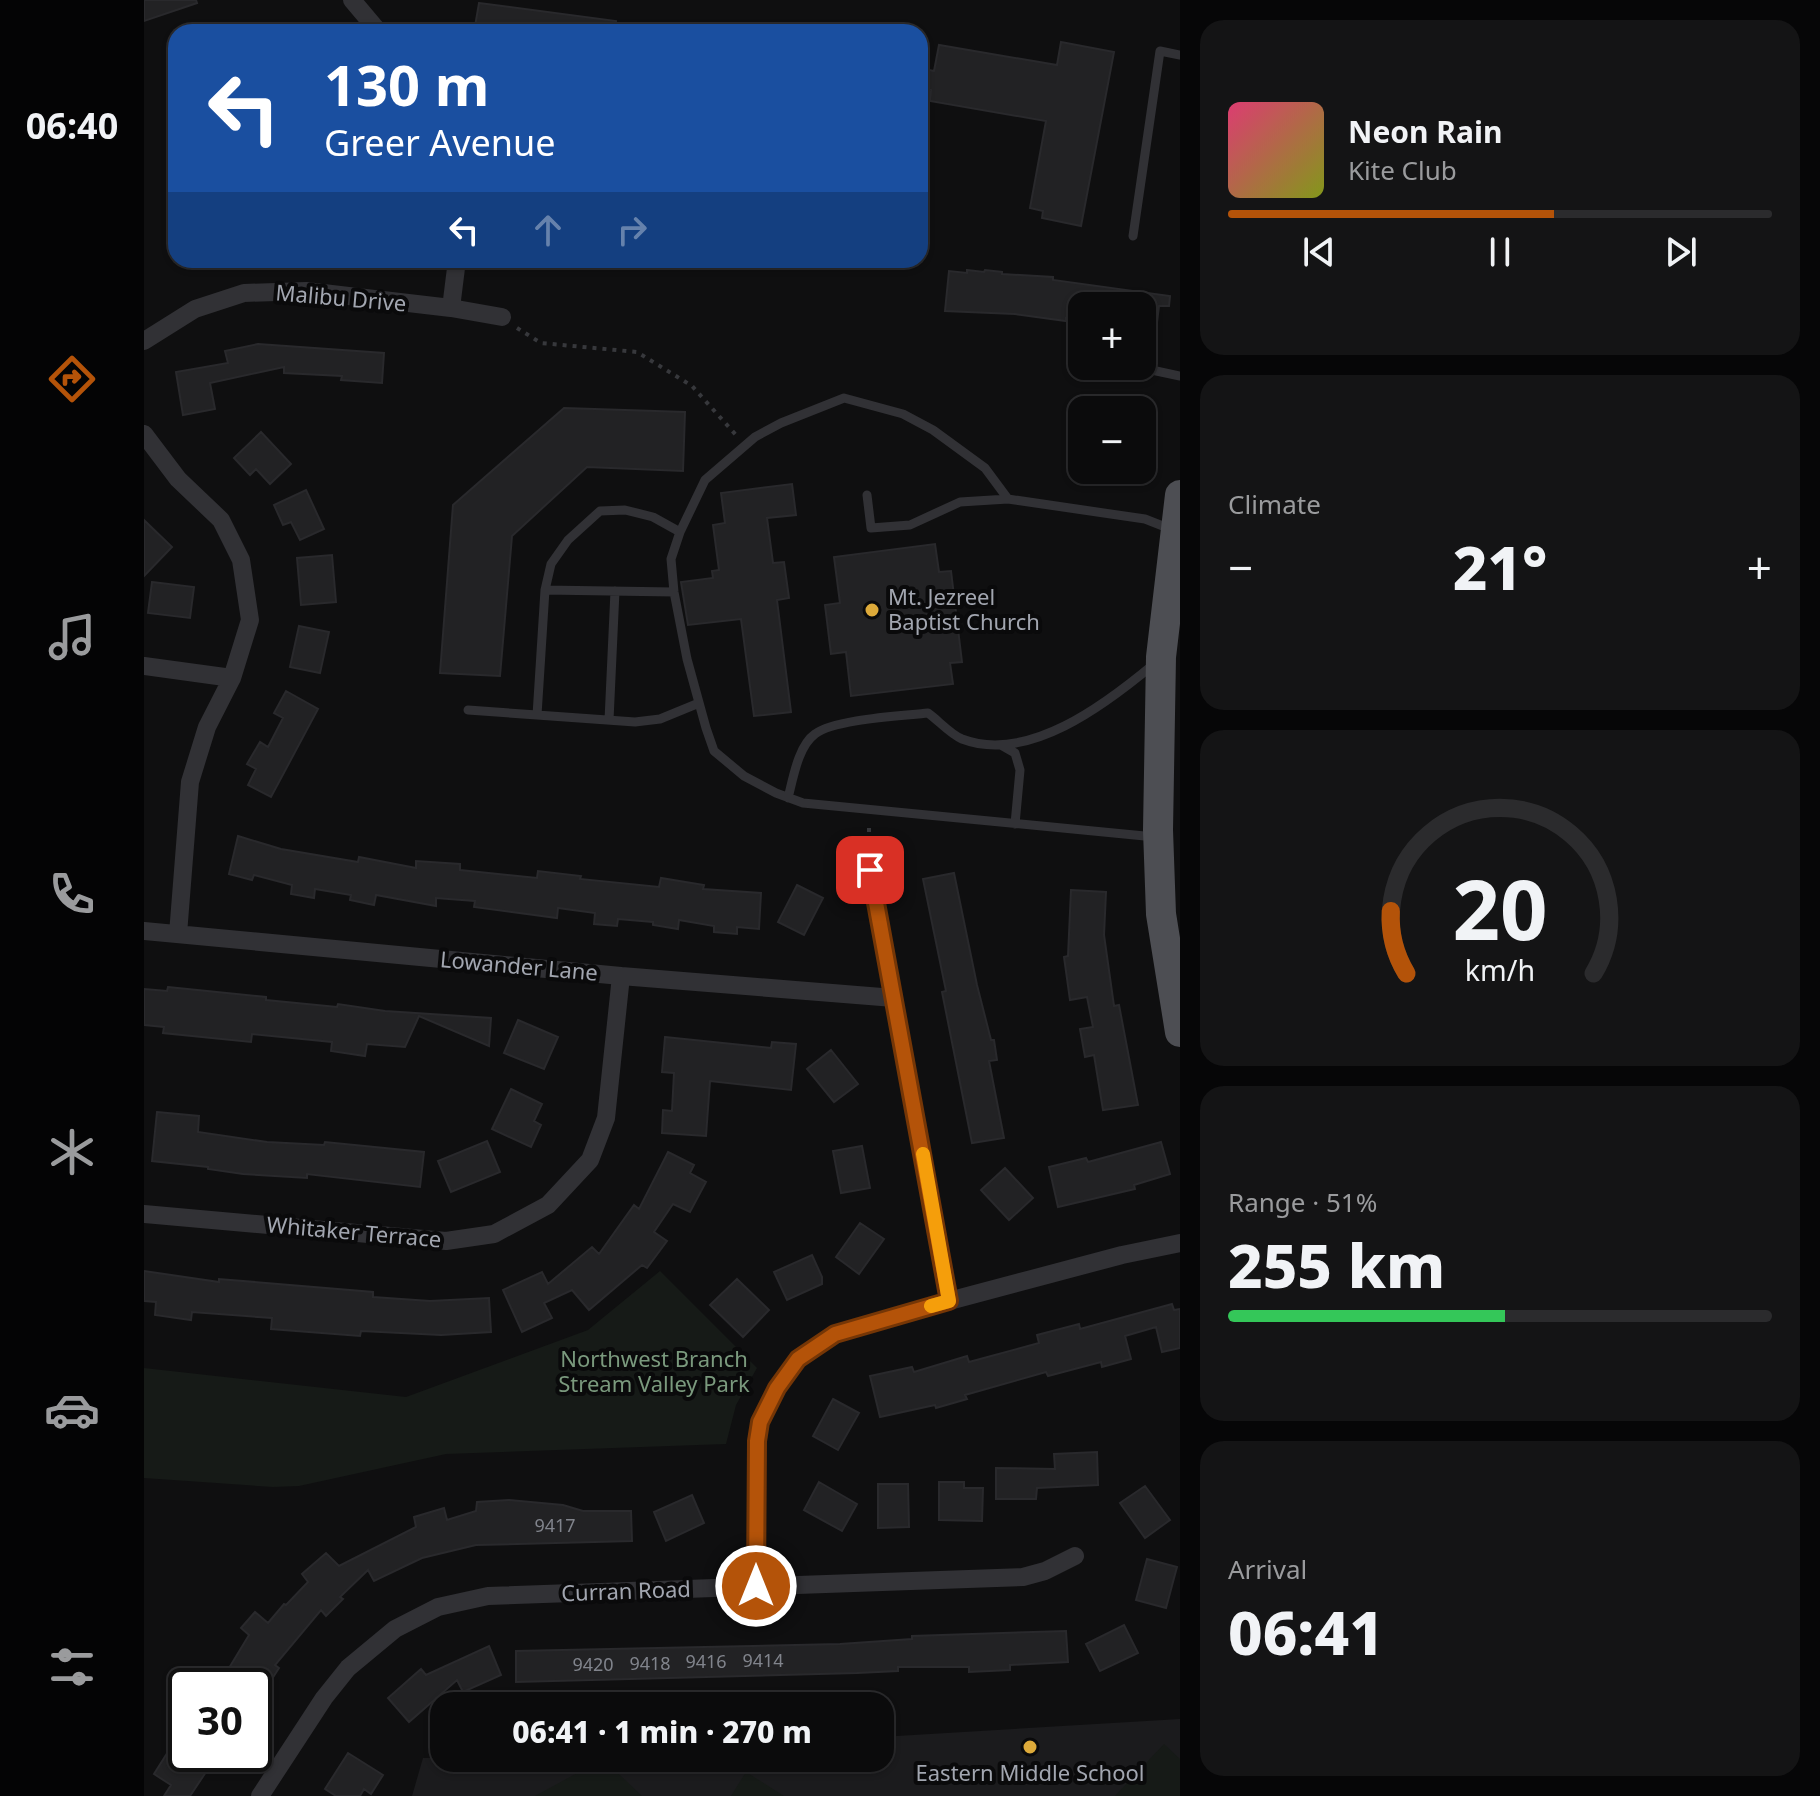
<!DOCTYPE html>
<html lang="en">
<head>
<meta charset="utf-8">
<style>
  :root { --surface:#0b0b0c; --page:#141415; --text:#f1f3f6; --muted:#9a9b9d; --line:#2b2b2d; --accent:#b45309 }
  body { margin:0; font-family:"Noto Sans",sans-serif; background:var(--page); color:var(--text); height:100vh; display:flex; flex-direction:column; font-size:30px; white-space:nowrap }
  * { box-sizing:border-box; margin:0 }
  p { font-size:26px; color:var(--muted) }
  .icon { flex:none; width:44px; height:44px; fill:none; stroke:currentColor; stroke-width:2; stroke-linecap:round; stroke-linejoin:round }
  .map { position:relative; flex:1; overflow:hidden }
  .side { display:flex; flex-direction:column; gap:20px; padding:20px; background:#060607; width:640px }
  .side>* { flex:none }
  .top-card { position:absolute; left:24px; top:24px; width:760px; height:244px; border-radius:24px; box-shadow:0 2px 6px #0004,0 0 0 2px var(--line); background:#1a4fa0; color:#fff; overflow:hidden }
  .buttons { position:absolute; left:924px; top:292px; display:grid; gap:16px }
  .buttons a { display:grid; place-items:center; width:88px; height:88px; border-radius:16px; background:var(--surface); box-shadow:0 2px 6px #0004,0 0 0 2px var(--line); font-size:40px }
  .speed { position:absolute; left:24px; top:1668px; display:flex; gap:16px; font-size:40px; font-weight:700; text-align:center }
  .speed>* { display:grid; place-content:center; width:104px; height:104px; border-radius:50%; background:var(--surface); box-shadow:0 2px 6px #0004,0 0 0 2px var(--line); line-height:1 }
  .speed .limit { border:4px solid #111; border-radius:12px; background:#fff; color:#111 }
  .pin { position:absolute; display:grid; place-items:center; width:68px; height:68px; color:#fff; margin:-34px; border-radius:16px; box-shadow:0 4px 12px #0006 }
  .me { position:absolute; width:88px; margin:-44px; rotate:0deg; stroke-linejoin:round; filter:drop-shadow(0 0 6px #0008) }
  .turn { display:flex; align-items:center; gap:28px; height:168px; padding:0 24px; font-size:36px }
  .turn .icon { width:104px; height:104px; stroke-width:2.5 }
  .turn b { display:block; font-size:56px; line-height:68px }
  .lanes { display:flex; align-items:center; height:76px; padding:0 24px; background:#0003; justify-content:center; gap:40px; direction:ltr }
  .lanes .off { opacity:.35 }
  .big { font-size:60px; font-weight:800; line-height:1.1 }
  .side .widget { flex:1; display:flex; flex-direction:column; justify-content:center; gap:12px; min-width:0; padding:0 28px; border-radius:24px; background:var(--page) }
  .side .dial { align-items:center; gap:0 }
  .dial svg { height:208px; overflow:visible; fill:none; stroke:var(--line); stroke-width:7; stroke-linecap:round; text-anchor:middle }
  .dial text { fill:var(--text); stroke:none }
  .song { display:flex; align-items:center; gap:24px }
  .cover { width:96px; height:96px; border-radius:12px; background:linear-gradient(135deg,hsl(340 70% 55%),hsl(70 70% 35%)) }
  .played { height:8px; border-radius:4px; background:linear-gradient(90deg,var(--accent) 60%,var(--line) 60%) }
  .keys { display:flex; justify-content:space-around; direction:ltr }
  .heat { display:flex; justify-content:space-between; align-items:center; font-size:44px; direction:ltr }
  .charge { height:12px; border-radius:6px; background:linear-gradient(90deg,#34c759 51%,var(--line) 0) }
  .trip { position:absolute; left:286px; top:1692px; width:464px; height:80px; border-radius:24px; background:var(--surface); box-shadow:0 2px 6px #0004,0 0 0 2px var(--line); font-weight:800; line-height:80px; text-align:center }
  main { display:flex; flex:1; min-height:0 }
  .menu { display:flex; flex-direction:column; width:144px; justify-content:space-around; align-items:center; background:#040405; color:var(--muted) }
  .menu .icon { width:56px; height:56px }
  .menu .active { color:var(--accent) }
  .menu b { font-size:36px; color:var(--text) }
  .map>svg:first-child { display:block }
  .built { fill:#1b1b1d }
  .green { fill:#161a17 }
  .building { fill:#222224; stroke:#29292c; stroke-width:2 }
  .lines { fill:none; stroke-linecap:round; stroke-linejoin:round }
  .path { stroke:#37383c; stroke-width:4; stroke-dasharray:4 6; stroke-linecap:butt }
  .lane { stroke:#313135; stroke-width:9 }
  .street { stroke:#313135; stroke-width:18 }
  .primary { stroke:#4d4e53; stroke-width:30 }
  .route-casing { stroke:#753606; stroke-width:20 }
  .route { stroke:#b45309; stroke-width:14 }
  .slow { stroke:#f59e0b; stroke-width:14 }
  .poi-dot { fill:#ddaa3a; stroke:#0a0a0b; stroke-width:3 }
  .labels { text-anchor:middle; stroke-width:8; stroke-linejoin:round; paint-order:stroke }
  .number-label { font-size:18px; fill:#81848c }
  .street-label { font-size:22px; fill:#a2a6b0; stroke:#0a0a0b }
  .poi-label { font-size:22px; fill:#a2a6b0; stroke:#0a0a0b; text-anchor:start }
  .park-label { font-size:22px; fill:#7a997d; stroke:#0a0a0b }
</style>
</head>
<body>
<main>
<nav class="menu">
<b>06:40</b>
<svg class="icon active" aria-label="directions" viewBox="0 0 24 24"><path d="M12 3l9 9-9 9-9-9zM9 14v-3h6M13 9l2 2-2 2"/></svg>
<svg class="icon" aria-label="music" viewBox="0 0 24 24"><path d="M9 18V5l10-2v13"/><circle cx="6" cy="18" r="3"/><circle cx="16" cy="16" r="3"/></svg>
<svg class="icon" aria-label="phone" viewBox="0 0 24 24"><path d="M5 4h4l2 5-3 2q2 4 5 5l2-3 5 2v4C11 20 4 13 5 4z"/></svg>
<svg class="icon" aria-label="climate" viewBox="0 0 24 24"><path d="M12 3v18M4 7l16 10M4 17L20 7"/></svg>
<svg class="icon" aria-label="car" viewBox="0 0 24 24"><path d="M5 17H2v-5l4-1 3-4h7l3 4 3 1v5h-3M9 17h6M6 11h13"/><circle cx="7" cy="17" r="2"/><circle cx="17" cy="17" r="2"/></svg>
<svg class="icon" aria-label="filters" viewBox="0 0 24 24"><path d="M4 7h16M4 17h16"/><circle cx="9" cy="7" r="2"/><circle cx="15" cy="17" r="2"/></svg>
</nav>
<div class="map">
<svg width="1036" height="1796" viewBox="0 0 1036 1796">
  <rect width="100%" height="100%" fill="#0f0f10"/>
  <path class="built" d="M1036,1719V1796H268L279,1758H736V1737Z"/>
  <path class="green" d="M516,1271L613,1368L592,1405L582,1444L302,1454L155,1486L129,1487L0,1478V1368L262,1397L444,1330Z
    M1020,1744L1036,1759V1796H971Z
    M459,1759L498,1796H391Z
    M602,1772L640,1796H587Z"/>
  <path class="building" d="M0,0H52L53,3L0,21Z
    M335,3L472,21L471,32H330Z
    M917,42L970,52L937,226L898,218L899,211L886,208L902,121L786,101L787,90L781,89L785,70L790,71L795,45L913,65Z
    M823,270L840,272L841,270L858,272V274L909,277V280L1026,296L1025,306H1015L1009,356L998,355V306H938V320L922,318V321L871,314L801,311L805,271L823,273Z
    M114,344L240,353L238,383L197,380L198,376L140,373V367L66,383L71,409L39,415L32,372L84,363L81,351Z
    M420,408L541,412L539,471L443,467L368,536L356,676L296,673L309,505Z
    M117,432L147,464L126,484L112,469L106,475L90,458Z
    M648,484L652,515L623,518L629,563L640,562L645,598L633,600L647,712L610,716L597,619L544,625L537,582L569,578L568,571L575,570L569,525L581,523L577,493Z
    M162,490L180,529L156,540L147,522L139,525L130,505Z
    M0,520L28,547L0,576Z
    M791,544L795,572L807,571L818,662L806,663L809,684L707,696L702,652L687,654L681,605L696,603L690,557Z
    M188,555L192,602L157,605L153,558Z
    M8,582L50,587L46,618L4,613Z
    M155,626L185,632L176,673L146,667Z
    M142,691L174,709L127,797L104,785L112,769L103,764L116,742L124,747L139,718L130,713Z
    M94,836L137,849L214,862L215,857L272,868V861L316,864V870L393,878L394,871L437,876L436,879L515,887L517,878L560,885L559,889L617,893L615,929L593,927V934L570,932V926L535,920L534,929L509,925V922L474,919L473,926L450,924L451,913L414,908L413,918L330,907L331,901L292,898V906L232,895L230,905L206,900L207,895L171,889L170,898L147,894L148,885L110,875L108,880L85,874Z
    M810,873L833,985L847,1040H850L853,1060L845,1061L860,1138L828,1143L798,992L802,991L779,879Z
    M653,885L679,898L660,935L634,922Z
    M927,890L962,892L960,935L970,1006L975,1005L994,1105L959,1110L950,1055L941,1057L936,1029L949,1027L943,997L926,1000L920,957L924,956Z
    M24,987L122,997V1000L193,1007L194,1004L241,1011L347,1018L345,1046L275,1016L261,1047L223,1044L221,1056L187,1051L188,1042L108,1034L107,1042L19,1033L20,1027L0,1025V989L23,991Z
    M374,1020L414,1037L400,1069L360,1053Z
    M521,1037L627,1048L628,1042L652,1044L647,1090L566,1081L562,1136L518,1133L519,1110L528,1111L530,1073L518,1072Z
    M687,1050L714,1084L690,1102L663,1069Z
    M367,1089L398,1104L390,1121L397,1125L387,1147L348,1129Z
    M13,1112L55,1116L54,1132L123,1142L180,1145L181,1142L280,1152L276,1187L163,1174V1178L99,1174L64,1169V1167L8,1161Z
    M343,1141L356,1172L307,1192L294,1161Z
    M1017,1142L1026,1174L990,1185L991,1189L914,1207L905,1167L942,1158L944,1162Z
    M718,1146L726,1188L697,1193L689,1151Z
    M524,1152L550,1165L546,1173L562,1182L546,1212L529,1204L510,1232L523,1241L503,1268L498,1265L445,1310L428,1290L400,1303L408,1318L378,1332L359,1290L398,1272L404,1284L448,1247L455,1254L490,1205L495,1209Z
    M861,1168L889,1198L865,1220L837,1190Z
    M716,1223L740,1239L715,1274L692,1257Z
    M668,1255L678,1277V1284L643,1300L630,1272Z
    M0,1271L75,1282V1279L229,1292V1297L286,1301L345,1298L347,1332L297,1335L217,1331L216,1336L127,1329L128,1318L48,1312L47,1320L11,1315L12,1302L0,1301Z
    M593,1279L625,1310L599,1337L566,1305Z
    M1028,1304L1030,1310L1036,1309V1348L1018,1352L1012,1327L981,1336L987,1359L958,1367L957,1362L904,1376L902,1372L821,1395L823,1399L792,1408L791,1405L736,1417L726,1376L768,1367L770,1372L823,1356L825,1362L895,1343L893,1335L935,1324L936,1329Z
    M689,1399L715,1413L694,1450L669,1436Z
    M953,1452L954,1485L893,1488L892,1499H852V1468L911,1469L910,1454Z
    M675,1482L713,1504L698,1531L660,1510Z
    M795,1482H820V1488H839L838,1521L795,1520Z
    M734,1484H764L765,1527L734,1528Z
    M1001,1486L1026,1520L1001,1538L976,1503Z
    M548,1495L560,1523L522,1541L510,1512Z
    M365,1500L419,1505L439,1511H487L488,1541L332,1545L278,1558L230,1581L224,1570L196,1597L199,1599L182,1616L177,1610L131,1665L135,1668L110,1707V1686L82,1673L105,1635L97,1628L111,1612L124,1623L140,1604L142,1605L164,1582L158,1574L182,1553L195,1566L272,1527L270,1517L300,1508L303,1520L332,1511L333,1502Z
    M1003,1559L1033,1567L1022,1608L992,1600Z
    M980,1625L994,1653L956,1671L942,1644Z
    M922,1631L924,1662L866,1665V1670L825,1672V1667H754V1671L713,1673L372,1682V1651L696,1644L768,1639V1636Z
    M345,1646L357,1675L319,1692L313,1680L265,1722L244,1698L277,1669L282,1675Z
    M27,1747L40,1754H74L46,1796H20L27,1785L10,1774Z
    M204,1753L239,1775L227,1794L220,1789L216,1796H192L181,1789Z"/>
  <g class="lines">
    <path class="path" d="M373,328L397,343L493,352L548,386L592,435
      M725,852V824"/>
    <path class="lane" d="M989,236L1016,51L1036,55
      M1003,369L1036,376
      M723,495L727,528L766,525L816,502L864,499L1001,519L1029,530
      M864,499L841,468L789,430L759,414L700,398L637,423L611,437L561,480L536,532L527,559L530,592L543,659L562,728L570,751L600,776L632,793L659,803L1011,837
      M536,532L509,517L481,510L456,511L424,540L407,564L401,590L393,715L491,722L516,719L555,703
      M401,590L530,592
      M324,710L393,715
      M465,720L471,591
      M857,745L871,753L876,770L871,824
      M644,798C649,779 654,746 671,734C690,719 758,716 784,713C794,720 806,734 818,739C884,764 962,704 1010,664"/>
    <path class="street" d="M208,0L235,32
      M307,308L313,260
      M0,341L51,309L100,293L162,291L307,308L358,317
      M0,434L34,479L77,520L97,560L106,620L88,678L63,727L46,782L34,934
      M0,666L88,678
      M726,870L805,1301
      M0,931L477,976L750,998
      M0,1214L302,1241L350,1234L404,1205L446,1160L462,1118L477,976
      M612,1586L613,1441L616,1422L633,1388L654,1359L691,1334L805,1301L978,1255L1036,1243
      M116,1796L180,1698L204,1668L251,1629L294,1607L344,1596L879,1577L901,1571L931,1556"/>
    <path class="primary" d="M1036,495L1017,657L1014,830L1017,914L1036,1032"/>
  </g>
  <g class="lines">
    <g class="route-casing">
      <path id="route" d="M612,1586L613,1441L616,1422L633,1388L654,1359L691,1334L805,1301L726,870"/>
    </g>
    <use href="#route" class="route"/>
    <path class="slow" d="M779,1154L805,1301L787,1306"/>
  </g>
  <g class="poi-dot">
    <circle cx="728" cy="610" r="8"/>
    <circle cx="886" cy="1747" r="8"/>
  </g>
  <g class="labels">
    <g class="number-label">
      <text x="411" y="1532">9417</text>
      <text x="619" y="1667">9414</text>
      <text x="562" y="1668">9416</text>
      <text x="506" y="1670">9418</text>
      <text x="449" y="1671">9420</text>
    </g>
    <g class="street-label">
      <text transform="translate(197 298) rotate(5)" y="8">Malibu Drive</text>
      <text transform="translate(375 966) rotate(5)" y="8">Lowander Lane</text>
      <text transform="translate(210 1232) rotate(5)" y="8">Whitaker Terrace</text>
      <text transform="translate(482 1591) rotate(-2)" y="8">Curran Road</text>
    </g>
    <g class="poi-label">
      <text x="744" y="605">Mt. Jezreel<tspan x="744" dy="25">Baptist Church</tspan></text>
      <text x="886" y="1781" text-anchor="middle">Eastern Middle School</text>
    </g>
    <g class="park-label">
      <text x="510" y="1367">Northwest Branch<tspan x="510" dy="25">Stream Valley Park</tspan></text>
    </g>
  </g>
</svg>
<div class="buttons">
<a>+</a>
<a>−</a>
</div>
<div class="speed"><div class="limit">30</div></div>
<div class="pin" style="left:726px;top:870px;background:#d93025"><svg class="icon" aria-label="arrive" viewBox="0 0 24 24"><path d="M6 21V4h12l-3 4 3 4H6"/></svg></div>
<svg class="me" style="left:612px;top:1586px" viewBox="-20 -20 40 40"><circle r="17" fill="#b45309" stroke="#fff" stroke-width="3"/><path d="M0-11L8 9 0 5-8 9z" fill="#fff"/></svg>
<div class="trip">06:41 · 1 min · 270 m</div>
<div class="top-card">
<div class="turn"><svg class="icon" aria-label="left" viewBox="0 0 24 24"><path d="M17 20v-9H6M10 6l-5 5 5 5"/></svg><div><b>130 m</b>Greer Avenue</div></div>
<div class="lanes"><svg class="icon" aria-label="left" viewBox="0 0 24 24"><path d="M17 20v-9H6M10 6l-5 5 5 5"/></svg><svg class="icon off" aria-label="ahead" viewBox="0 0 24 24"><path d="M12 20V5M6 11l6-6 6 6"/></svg><svg class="icon off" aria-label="right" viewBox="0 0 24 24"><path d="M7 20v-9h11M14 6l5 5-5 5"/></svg></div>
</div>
</div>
<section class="side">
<div class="widget">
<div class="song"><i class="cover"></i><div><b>Neon Rain</b><p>Kite Club</p></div></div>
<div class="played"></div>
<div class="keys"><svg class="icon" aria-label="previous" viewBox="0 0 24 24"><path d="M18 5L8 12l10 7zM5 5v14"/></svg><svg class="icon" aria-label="pause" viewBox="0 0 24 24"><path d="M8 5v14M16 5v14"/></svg><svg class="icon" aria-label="next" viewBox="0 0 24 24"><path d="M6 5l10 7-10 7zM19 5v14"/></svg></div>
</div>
<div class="widget"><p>Climate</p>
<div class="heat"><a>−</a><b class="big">21°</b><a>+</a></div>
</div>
<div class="widget dial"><svg viewBox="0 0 100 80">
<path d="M14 69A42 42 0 1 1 86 69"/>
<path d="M14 69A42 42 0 0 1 8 45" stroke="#b45309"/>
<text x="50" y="56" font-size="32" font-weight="700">20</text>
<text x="50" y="72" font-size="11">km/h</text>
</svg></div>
<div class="widget"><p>Range · 51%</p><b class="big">255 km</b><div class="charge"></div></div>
<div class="widget"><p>Arrival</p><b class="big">06:41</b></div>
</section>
</main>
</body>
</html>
